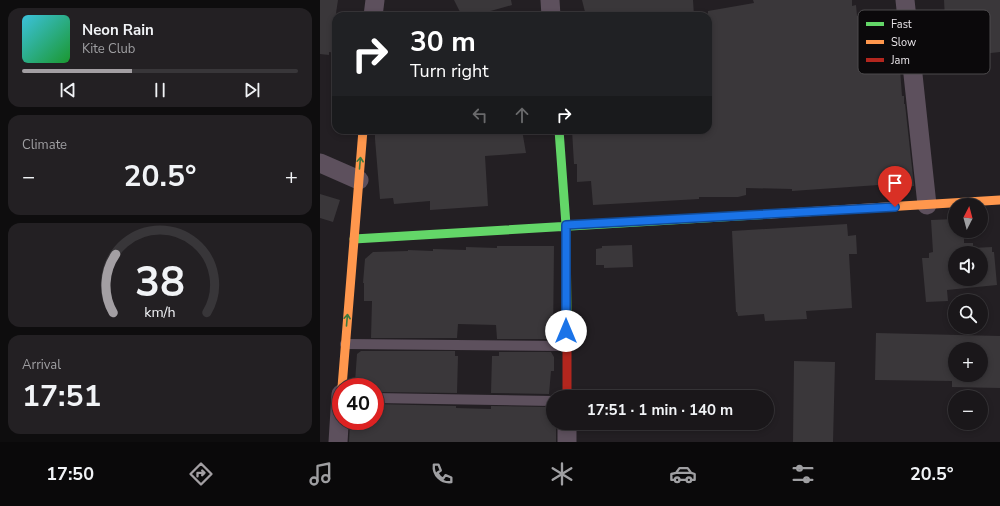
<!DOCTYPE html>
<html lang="en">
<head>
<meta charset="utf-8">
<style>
  :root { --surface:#1a171a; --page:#232023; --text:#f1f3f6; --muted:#9f9fa2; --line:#383639; --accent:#a39fa3 }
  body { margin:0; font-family:"Nunito Sans",sans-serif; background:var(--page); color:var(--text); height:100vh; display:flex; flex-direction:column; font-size:15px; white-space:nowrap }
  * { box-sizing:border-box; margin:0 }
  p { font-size:13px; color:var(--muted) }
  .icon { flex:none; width:22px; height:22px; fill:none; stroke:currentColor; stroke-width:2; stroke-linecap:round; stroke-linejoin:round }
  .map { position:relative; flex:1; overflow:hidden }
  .drawer { display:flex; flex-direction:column; gap:8px; padding:8px; background:#0e0d0e; width:320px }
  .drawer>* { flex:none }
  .hud { position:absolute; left:12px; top:12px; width:380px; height:122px; border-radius:12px; box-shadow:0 2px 6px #0003,0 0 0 1px var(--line); background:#202124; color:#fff; overflow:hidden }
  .needle { width:26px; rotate:6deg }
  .tools { position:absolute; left:628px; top:198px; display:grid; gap:8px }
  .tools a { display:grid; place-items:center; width:40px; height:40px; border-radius:50%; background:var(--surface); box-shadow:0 2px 6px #0003,0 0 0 1px var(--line); font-size:20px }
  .speed { position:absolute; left:12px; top:378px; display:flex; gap:8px; font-size:20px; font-weight:700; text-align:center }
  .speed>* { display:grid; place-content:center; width:52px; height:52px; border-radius:50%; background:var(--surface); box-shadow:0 2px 6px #0003,0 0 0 1px var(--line); line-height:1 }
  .speed .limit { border:6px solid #d22; background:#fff; color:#111 }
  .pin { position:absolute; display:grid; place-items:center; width:34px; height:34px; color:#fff; margin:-41px -17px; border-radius:50% 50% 50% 0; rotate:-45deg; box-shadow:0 0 4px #0007 }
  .pin .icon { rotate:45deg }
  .me { position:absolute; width:44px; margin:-22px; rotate:0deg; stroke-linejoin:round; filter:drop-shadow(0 0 3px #0008) }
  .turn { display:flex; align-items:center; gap:14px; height:84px; padding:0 12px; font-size:18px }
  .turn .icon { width:52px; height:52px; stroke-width:2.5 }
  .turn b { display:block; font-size:28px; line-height:34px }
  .lanes { display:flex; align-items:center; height:38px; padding:0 12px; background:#0003; justify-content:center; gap:20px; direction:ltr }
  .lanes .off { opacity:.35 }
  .big { font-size:30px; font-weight:700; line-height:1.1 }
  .drawer .card { flex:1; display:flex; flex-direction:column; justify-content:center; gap:6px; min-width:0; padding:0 14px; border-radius:12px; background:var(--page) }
  .drawer .dial { align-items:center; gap:0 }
  .dial svg { height:104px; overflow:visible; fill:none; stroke:var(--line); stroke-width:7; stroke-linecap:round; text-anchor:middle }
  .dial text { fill:var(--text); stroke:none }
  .song { display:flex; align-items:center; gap:12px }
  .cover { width:48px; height:48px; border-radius:6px; background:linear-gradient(135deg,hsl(190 70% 55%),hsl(130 70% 35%)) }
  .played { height:4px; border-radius:2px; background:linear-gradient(90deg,var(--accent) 40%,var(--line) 40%) }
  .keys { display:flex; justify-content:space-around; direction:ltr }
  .heat { display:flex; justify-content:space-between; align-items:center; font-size:22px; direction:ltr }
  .trip { position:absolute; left:226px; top:390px; width:228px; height:40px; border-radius:20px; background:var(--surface); box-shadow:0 2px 6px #0003,0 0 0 1px var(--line); font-weight:700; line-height:40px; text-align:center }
  .dock { display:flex; height:64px; justify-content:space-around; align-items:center; background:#0a090a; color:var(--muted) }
  .dock .icon { width:28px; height:28px }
  .dock .current { color:var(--accent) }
  .dock b { font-size:18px; color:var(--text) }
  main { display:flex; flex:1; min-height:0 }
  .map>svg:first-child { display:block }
  .building { fill:#3a373a; fill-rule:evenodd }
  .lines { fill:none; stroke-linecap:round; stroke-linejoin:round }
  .lane { stroke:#5d505d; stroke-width:10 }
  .street { stroke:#5d505d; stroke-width:19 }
  .fast { stroke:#63d668; stroke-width:9 }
  .slow { stroke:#ff974d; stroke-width:9 }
  .jam { stroke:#b3261e; stroke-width:9 }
  .oneway { stroke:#3b7a3e }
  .route-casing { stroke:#114b97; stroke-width:10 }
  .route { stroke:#1a73e8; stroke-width:7 }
  .key { fill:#0b090b; stroke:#4d4b4d; stroke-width:1 }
  .key-label { font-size:11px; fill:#e8e4e8 }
</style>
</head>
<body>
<main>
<section class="drawer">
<div class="card">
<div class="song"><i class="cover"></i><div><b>Neon Rain</b><p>Kite Club</p></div></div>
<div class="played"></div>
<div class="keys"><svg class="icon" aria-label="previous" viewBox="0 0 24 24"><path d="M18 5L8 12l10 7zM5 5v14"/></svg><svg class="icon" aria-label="pause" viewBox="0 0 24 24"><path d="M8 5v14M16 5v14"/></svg><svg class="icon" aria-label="next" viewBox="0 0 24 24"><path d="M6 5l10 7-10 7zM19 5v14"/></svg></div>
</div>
<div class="card"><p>Climate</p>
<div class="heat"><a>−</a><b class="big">20.5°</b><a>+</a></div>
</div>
<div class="card dial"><svg viewBox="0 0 100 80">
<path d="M14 69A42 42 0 1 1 86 69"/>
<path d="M14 69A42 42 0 0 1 16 24" stroke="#a39fa3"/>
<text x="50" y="56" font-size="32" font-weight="700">38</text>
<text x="50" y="72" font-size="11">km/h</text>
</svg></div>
<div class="card"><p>Arrival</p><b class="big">17:51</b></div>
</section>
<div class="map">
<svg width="680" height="442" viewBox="0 0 680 442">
  <rect width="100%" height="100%" fill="#231f23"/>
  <path class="building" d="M0,0H18L13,33H16V53L9,52V55L0,54Z
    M134,0H191L192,5L153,16H142Z
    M262,0H373L374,16H266Z
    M433,0H532V6L536,5L537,16L564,14V16L576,15L582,96H584V104H585L594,186L573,188V184L472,191V189L426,188V195L418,197H379V199L273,205L271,181L257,182V164H254L252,130H388V11L434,3Z
    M624,0H680V52L644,56L641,34L621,35V19H625Z
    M55,130H202L206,153L165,156L168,206L110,210V201L74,204L73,198L60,199L55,139Z
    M0,194L20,200L13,222L0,218Z
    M635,219V231H644V243H653V248L672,247V252H674L677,285L627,290L628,301L606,302L602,258H609V253L613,252L611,220ZM635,253H661V279H635Z
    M527,224L528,236L536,235L537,254H529L532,308L486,311L487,319L445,321L444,314L418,316L417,312H416L412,231Z
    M312,245L313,267L284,268V265H276V249L282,248V246Z
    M177,246H234L233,339H177L176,325L138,324L137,338H51L52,301H44V283H43L45,259L53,252L88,251V250L113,251V249L146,250V247L177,248Z
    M556,333L680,336V388L632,387V381L555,380ZM635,349H661V375H635Z
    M41,351H135V356H138L137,393L55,392V387H37V382H35L37,354Z
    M179,352H231L234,357V371H231L229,394L171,393L172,356H179Z
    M474,361L515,362L513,442H473Z
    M55,404L136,406V408L171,409V406L228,407V410H233V423H236V442H29L30,421H55Z"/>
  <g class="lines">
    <path class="lane" d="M25,344L247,346
      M55,398L233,401"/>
    <path class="street" d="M230,0L231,16
      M585,0L607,205
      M53,16L55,0
      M0,163L39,180
      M247,423V442
      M18,442L21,394"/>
    <path class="fast" d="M239,130L246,225L247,321
      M34,239L451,214"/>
    <path class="slow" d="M451,214L680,200
      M22,387L43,130"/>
    <path class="jam" d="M247,321V397"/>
  </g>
  <defs><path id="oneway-shaft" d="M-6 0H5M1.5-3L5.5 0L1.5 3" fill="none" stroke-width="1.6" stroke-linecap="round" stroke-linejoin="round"/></defs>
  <g class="oneway">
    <use href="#oneway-shaft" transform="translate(40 163) rotate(-85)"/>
    <use href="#oneway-shaft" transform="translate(27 320) rotate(-85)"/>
  </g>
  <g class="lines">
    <g class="route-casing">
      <path id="route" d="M246,331V225L575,207"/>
    </g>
    <use href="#route" class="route"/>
  </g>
  <rect x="538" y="10" width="132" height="64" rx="6" class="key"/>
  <rect x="546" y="22" width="18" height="4" fill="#63d668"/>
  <rect x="546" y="40" width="18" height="4" fill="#ff974d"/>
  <rect x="546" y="58" width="18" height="4" fill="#b3261e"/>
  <g class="key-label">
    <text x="571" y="28">Fast</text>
    <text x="571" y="46">Slow</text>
    <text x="571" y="64">Jam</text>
  </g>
</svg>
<div class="tools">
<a><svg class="needle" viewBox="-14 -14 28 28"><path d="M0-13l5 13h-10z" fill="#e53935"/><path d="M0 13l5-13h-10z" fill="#9f9fa2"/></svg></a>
<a><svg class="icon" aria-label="sound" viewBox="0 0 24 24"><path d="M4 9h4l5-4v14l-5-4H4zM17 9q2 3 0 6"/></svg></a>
<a><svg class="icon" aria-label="search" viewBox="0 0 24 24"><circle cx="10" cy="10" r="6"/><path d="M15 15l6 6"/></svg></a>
<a>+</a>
<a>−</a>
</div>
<div class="speed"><div class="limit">40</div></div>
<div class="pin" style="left:575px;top:207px;background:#d93025"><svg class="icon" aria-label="arrive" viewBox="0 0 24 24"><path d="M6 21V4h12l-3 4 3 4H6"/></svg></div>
<svg class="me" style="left:246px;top:331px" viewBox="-20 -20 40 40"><circle r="19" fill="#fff"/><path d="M0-13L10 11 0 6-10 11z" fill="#1a73e8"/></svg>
<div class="trip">17:51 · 1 min · 140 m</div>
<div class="hud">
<div class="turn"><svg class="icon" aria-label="right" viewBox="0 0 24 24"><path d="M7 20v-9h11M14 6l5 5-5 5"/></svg><div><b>30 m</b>Turn right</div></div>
<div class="lanes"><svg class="icon off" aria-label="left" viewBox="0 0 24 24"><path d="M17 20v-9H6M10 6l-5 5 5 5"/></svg><svg class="icon off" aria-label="ahead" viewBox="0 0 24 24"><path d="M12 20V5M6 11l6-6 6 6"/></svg><svg class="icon" aria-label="right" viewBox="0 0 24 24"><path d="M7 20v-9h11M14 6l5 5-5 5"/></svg></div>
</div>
</div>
</main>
<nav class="dock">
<b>17:50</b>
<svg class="icon current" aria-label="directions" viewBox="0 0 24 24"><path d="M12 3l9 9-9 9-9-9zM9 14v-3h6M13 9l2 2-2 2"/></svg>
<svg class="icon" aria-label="music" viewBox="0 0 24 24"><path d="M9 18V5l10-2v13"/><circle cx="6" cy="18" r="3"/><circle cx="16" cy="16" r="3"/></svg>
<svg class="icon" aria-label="phone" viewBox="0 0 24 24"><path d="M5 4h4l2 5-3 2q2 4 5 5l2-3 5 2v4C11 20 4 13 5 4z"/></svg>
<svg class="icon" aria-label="climate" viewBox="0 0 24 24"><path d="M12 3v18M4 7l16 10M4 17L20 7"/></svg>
<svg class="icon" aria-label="car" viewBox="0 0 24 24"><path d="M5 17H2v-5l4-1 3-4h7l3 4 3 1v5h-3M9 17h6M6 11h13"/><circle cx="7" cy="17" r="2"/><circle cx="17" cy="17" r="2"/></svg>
<svg class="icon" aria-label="filters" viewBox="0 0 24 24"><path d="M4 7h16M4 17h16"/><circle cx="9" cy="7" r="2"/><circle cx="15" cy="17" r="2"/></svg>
<b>20.5°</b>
</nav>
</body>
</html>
